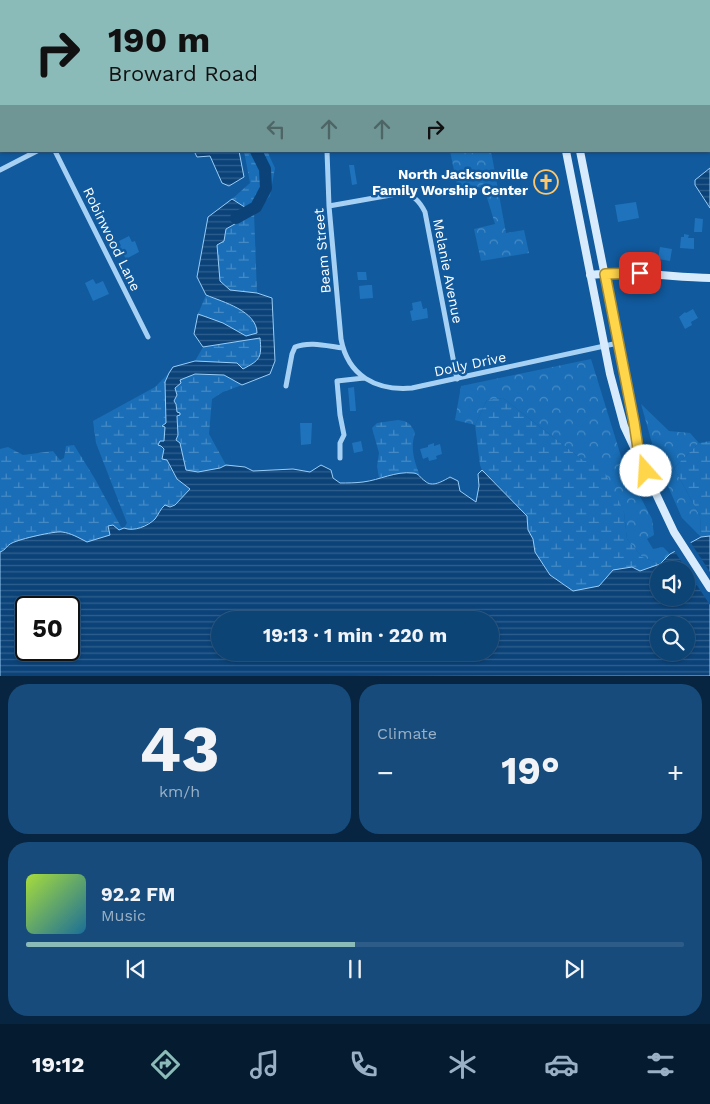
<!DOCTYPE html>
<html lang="en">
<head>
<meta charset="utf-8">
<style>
  :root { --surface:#0d4476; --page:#164b7b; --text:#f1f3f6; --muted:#9ab0c5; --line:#2d5c88; --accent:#8bbbb9 }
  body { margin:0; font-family:"Work Sans",sans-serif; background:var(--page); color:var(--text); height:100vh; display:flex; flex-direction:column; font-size:19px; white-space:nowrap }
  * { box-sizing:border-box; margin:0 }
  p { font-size:16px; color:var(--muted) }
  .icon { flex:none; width:28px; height:28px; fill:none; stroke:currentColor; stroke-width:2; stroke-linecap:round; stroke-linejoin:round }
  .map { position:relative; height:676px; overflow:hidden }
  .panel { display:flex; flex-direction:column; gap:8px; padding:8px; background:#072541; flex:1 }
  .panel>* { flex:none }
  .guide { position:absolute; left:0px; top:0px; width:710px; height:152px; box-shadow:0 1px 4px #0004,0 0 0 1px var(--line); background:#8bbbb9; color:#111; overflow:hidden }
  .buttons { position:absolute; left:650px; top:561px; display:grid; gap:10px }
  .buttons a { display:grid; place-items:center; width:45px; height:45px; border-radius:50%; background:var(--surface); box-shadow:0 1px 4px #0004,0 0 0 1px var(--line); font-size:25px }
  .speed { position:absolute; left:15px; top:596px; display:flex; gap:10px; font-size:25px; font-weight:700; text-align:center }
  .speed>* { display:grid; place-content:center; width:65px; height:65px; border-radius:50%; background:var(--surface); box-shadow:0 1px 4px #0004,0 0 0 1px var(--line); line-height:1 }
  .speed .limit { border:2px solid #111; border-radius:8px; background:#fff; color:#111 }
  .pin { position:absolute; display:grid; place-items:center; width:42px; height:42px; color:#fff; margin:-21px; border-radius:10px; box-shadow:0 2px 8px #0006 }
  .me { position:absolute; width:55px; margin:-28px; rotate:341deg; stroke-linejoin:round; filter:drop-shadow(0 0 4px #0008) }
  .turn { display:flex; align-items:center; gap:18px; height:105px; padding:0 25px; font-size:22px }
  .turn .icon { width:65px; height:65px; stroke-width:2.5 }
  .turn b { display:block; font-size:35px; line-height:42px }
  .lanes { display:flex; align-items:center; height:48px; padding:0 25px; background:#0003; justify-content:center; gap:25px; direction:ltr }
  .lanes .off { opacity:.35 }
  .big { font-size:38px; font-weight:700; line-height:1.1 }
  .panel .widget { flex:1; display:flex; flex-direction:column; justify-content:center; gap:8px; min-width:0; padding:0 18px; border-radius:20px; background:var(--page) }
  .panel .dial { align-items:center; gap:0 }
  .dial b { font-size:65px; line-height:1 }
  .song { display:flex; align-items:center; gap:15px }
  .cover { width:60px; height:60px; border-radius:8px; background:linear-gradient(135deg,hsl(80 70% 55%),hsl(200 70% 35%)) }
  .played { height:5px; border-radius:2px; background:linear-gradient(90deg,var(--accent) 50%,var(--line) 50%) }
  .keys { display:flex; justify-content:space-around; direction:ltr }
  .heat { display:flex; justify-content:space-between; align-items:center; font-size:28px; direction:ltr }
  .panel .tiles { flex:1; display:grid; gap:8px; grid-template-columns:1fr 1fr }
  .widget:last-child { grid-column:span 2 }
  .trip { position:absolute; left:211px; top:611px; width:288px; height:50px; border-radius:25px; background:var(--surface); box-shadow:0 1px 4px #0004,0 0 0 1px var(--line); font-weight:700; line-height:50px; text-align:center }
  .menu { display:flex; height:80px; justify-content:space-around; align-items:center; background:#051b2f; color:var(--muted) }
  .menu .icon { width:35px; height:35px }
  .menu .selected { color:var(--accent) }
  .menu b { font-size:22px; color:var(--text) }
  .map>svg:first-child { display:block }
  .forest { fill:url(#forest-crowns) }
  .wetland { fill:url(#wetland-marsh) }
  .water { fill:url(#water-rules); stroke:#99cdf8; fill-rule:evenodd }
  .pier { fill:#115a9d }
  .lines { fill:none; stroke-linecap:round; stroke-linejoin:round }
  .river { stroke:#0b4379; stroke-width:12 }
  .building { fill:#1f73bc }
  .street { stroke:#a7d1f4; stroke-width:5 }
  .secondary { stroke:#d7ebfd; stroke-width:8 }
  .route-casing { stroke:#a68a30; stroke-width:12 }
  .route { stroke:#ffd54a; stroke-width:9 }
  .labels { text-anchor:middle; stroke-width:5; stroke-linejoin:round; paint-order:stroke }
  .poi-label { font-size:14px; font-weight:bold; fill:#fff; stroke:#115a9d; text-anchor:end }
  .street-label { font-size:14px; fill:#fff; stroke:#115a9d }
</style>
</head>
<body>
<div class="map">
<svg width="710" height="677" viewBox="0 0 710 677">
  <defs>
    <pattern id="forest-crowns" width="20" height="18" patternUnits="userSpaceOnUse" patternTransform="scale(1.25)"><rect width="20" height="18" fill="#196eb7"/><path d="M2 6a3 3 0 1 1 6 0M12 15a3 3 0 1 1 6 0" fill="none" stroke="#478bc5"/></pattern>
    <pattern id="wetland-marsh" width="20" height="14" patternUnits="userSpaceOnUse" patternTransform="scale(1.25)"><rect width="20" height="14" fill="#196eb7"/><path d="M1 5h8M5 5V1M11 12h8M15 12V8" fill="none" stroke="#478bc5"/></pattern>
    <pattern id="water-rules" width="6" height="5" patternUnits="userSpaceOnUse" patternTransform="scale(1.25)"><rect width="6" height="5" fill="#0b4379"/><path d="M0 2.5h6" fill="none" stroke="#305f8d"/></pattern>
  </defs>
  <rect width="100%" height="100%" fill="#115a9d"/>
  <path class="forest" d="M450,151H491L506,233L524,230L529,253L481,261L474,229L495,224L484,188L457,185Z
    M591,359L624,466L652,519L654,535L647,539L653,549L663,547L670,554L660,564L642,557L627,539L624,512L584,461L503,398L487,400L475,425L455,420L461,386Z
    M641,404L669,431L690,433L699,443L674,468L700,516L701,537L682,518L657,461Z"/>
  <path class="wetland" d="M244,151H267L275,168L270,196L254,213L257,293L230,290L220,281L217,245L224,241L226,229L254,212L232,199L250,183Z
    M206,295C223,302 257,311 257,333L246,336L223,323L198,314Z
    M260,338L262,353L256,363L243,369L195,361L203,347Z
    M169,373L165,382L166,423L163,426L165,427L164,441L161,446L171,470L177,479L190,489C181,499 177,507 162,507L155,519L140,528L110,535L87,543L69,534L19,540L0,552V449L8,447L23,455L53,451L60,460L64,458L66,446L74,445L95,479L121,527L124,528L127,523L96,443L93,421L155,387Z
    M195,374L224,375L242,385L223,392L212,399L209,434L226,465C213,472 199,473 186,470L180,443L176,440C181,431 174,421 180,413L177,412L176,404L174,402L177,395L175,388L180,379Z
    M503,398L584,461L599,460L624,512L627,539L642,557L660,564L640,571L613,570L599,586L573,591L550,575L535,552L533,539L528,530L527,516L482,470L480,465L475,425L487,400Z
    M398,420C407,421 411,423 415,433C410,449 414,460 420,476C407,469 392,474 379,478L377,466L379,453L372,428L377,423Z
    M710,441V536L701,537L700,516L674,468L699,443Z"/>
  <path class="water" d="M194,151H239L244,177L229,186L222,183L210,156L197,157Z
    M710,168V208L695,185V180Z
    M232,199L254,213L226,229L224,241L217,245L220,281L230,290L257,293L272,298L275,361L270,374L242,385L224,375L195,374L180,380L181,383L175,388L177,395L174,401L176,404L177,412L180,413V415L177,416L178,435L176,440L180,443L186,470L198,472L220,468L226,465L245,467L253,471L293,469L310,472L321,465L331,470L333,478L340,483C347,483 355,483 363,482C380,480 395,471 413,473C419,473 420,478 425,481C432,488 443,481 450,477L458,481L460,491L476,502L479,486L478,474L482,470L527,516L528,530L533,539L535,552L550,575L573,591L599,586L613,570L632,567L640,571L660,564L670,554L701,537L710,536V676L0,677V552C6,550 7,545 12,543C20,539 54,531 62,532C71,533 79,538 87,542L110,535L108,526L113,525L119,530L124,528C134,532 148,526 155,519C159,514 160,509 165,505L170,507L175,505L190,489L177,479L167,460L162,459L164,449L161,446L158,445L160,441H164L165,427L162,426L166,423L165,382L169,373L173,367L195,361L237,363L243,369C260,360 262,358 260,338L203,347L194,334L198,314L223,323L246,336L257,333C257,311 223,302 206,295L197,277L208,217ZM659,570H686V598H659ZM26,608H69V650H26ZM220,620H490V652H220ZM659,625H686V652H659Z"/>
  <path class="pier" d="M689,540L710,572V605L673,549Z"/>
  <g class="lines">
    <path class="river" d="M291,1L292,0
      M236,218L256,207L266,188L265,169L256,151"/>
  </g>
  <path class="building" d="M349,165H354L357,184L352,185Z
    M636,202L639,218L618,222L615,205Z
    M695,218L703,219L702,232H694Z
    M684,234L689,235L688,238H694V249L680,248L681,237H684Z
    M129,236L132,242L135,241L139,252L126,259L119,247L121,246L119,241Z
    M660,247L672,249L670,261L658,259Z
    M357,272H366L367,280H358Z
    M93,279L96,284L103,281L109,294L93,301L85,283Z
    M368,285H372L373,298L360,299L359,286Z
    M421,301L423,309L427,308L428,318L412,321L410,311L413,310L412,303Z
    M693,309L698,318L691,322L692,325L685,329L679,317L685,312L686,313Z
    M354,387L356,411H350L348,388Z
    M300,423H312L311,444L301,445Z
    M361,441L363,451L354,453L352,443Z
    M434,443V446L440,444L442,454L436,456L437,459L429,461L428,457L423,459L420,449L428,447V445Z"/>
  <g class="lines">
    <path class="street" d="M4,0L6,1
      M612,0L613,1
      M63,1L64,0
      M324,1L326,0
      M334,1V0
      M496,1L503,0
      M709,10H710
      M709,76L710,75
      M55,151L148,337
      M327,151L329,206L341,339C348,376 376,391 412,388L618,343
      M0,170L37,151
      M329,206L402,193C414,195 420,202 425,212L457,379
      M286,386L292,354L295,347C310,341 327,346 343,348
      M340,458V443L344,435L340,415L337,381L364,378"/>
    <path class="secondary" d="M536,0V1
      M551,0V1
      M566,151L610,374L624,426L674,532L710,588
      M580,151L634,422L638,448
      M590,275C630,270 670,277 710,278"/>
  </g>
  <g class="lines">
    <g class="route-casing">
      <path id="route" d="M640,273L605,274L634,422L639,455L646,471"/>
    </g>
    <use href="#route" class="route"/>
  </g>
  <defs>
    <g id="church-ring" transform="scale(1.25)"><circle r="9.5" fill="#115a9d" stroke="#ffc76a" stroke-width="1.5"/><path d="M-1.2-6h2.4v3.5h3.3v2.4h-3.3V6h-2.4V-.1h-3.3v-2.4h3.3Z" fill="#ffc76a"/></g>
  </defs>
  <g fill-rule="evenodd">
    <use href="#church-ring" x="546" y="182"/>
  </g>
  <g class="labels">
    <g class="poi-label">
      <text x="528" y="179">North Jacksonville<tspan x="528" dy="16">Family Worship Center</tspan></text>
    </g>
    <g class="street-label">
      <text transform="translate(112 239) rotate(64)" y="5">Robinwood Lane</text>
      <text transform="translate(322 251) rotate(-95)" y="5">Beam Street</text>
      <text transform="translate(448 271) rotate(79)" y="5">Melanie Avenue</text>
      <text transform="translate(470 364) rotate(-12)" y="5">Dolly Drive</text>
    </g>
  </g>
</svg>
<div class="buttons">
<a><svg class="icon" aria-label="sound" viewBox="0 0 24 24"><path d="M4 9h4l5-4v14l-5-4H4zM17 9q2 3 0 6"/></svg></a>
<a><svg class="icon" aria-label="search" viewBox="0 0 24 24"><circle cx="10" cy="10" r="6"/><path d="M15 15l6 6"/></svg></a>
</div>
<div class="speed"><div class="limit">50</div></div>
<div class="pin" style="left:640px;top:273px;background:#d93025"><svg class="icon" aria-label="arrive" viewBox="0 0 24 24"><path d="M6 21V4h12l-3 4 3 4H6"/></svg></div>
<svg class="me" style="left:646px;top:471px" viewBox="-20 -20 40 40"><circle r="19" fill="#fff"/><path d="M0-13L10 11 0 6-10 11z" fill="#ffd54a"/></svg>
<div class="trip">19:13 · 1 min · 220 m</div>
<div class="guide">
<div class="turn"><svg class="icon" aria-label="right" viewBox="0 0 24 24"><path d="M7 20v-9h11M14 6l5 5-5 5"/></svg><div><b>190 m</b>Broward Road</div></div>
<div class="lanes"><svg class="icon off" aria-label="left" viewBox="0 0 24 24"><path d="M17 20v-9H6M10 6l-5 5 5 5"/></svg><svg class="icon off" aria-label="ahead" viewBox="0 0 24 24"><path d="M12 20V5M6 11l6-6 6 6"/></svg><svg class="icon off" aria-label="ahead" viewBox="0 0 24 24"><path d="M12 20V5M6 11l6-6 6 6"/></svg><svg class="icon" aria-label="right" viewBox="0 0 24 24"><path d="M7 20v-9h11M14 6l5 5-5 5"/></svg></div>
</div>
</div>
<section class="panel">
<div class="tiles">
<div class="widget dial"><b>43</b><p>km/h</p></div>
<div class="widget"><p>Climate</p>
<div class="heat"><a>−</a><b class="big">19°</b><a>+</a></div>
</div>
<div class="widget">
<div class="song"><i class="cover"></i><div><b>92.2 FM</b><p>Music</p></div></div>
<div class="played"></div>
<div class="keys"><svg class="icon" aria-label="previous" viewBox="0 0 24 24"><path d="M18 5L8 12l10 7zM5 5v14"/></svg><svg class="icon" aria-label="pause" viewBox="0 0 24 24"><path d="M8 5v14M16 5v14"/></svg><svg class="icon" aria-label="next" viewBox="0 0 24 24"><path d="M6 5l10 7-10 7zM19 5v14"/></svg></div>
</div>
</div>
</section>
<nav class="menu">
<b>19:12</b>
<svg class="icon selected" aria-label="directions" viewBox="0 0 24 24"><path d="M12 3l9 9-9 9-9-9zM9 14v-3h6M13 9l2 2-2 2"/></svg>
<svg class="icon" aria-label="music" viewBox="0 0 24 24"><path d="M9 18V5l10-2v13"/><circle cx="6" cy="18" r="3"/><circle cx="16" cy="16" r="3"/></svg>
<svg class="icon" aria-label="phone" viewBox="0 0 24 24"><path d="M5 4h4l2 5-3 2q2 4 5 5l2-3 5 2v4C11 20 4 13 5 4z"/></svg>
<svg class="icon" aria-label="climate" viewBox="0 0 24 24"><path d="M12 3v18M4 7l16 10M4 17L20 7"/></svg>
<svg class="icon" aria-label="car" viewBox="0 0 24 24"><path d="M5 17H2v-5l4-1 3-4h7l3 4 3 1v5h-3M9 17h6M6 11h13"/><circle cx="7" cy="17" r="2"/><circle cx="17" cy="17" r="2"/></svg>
<svg class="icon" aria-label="filters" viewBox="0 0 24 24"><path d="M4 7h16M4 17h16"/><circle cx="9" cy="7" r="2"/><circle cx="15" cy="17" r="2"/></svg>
</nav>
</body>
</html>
